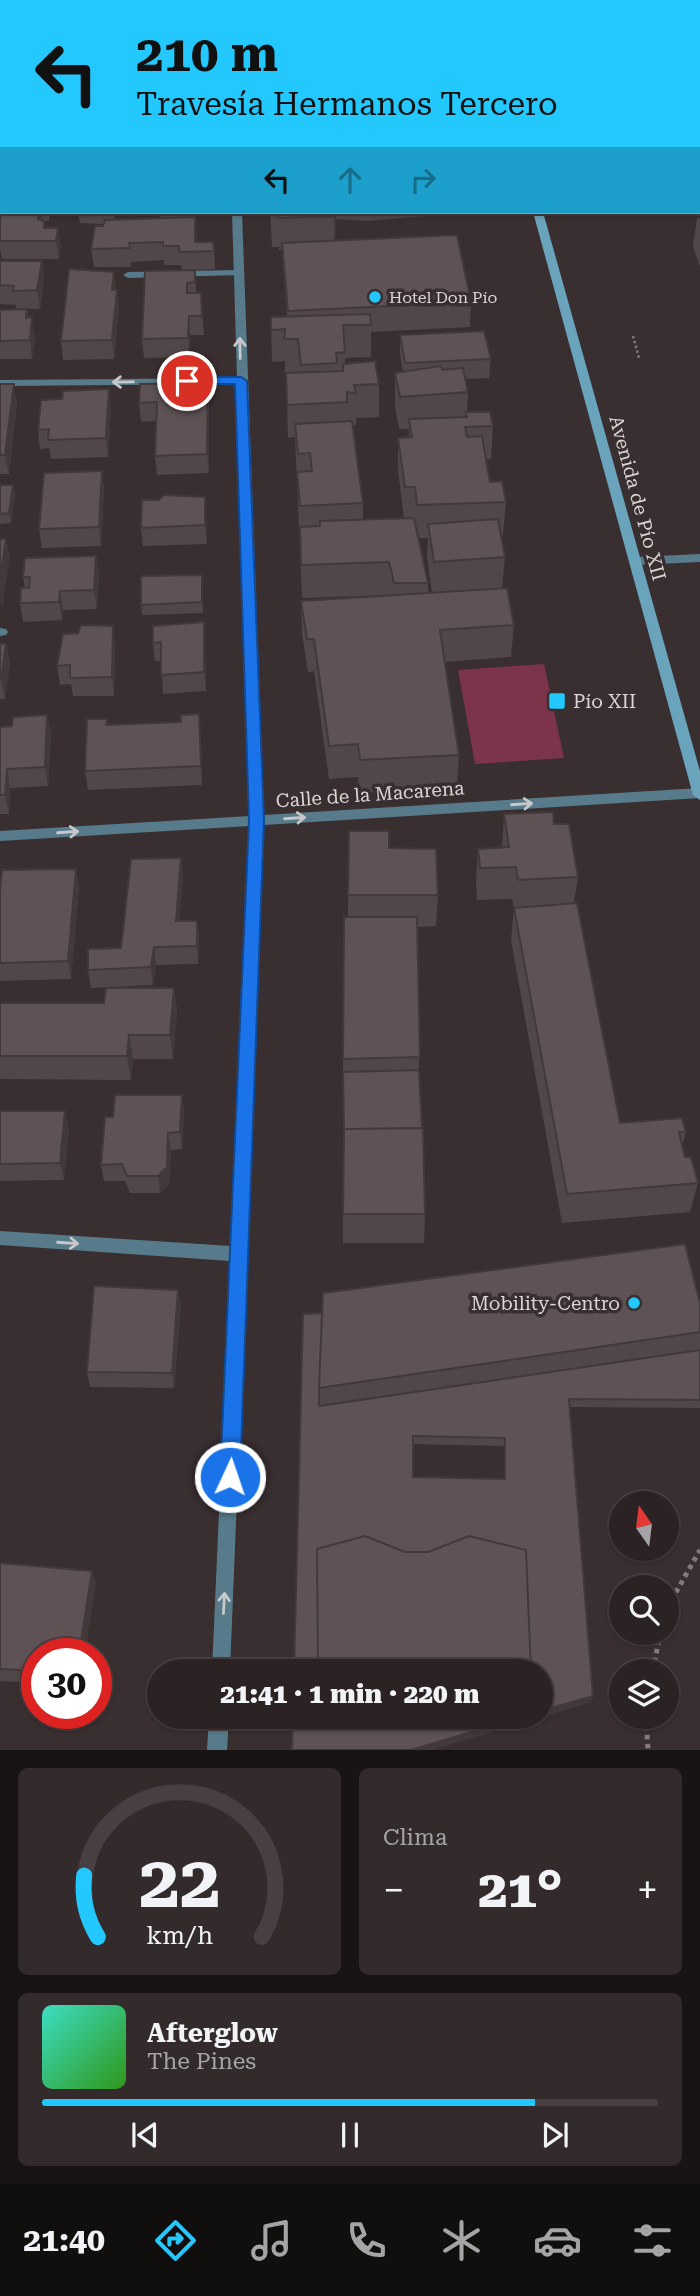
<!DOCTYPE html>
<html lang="es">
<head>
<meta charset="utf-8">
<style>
  :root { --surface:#2b2224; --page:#332a2c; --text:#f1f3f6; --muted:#a6a4a6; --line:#473f41; --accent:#23c9fe }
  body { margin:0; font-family:"Roboto Serif",serif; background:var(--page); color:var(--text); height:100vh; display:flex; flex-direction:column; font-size:26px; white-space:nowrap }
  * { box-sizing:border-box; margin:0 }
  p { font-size:23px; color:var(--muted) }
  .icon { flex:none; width:38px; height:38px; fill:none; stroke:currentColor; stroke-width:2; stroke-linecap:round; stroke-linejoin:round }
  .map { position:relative; height:1750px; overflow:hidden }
  .drawer { display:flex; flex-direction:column; gap:18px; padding:18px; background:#181314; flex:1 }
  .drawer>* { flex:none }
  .top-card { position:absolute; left:0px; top:0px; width:700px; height:214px; box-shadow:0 2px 5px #0004,0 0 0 2px var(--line); background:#23c9fe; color:#111; overflow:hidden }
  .needle { width:46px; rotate:346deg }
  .fabs { position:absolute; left:609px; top:1491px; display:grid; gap:14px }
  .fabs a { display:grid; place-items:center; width:70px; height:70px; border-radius:50%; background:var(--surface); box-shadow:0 2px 5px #0004,0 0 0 2px var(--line); font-size:35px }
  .speed { position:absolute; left:21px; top:1638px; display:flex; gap:14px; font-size:35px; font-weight:700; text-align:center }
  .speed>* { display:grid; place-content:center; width:91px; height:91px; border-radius:50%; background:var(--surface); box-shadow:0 2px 5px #0004,0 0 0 2px var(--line); line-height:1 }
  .speed .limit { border:10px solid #d22; background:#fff; color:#111 }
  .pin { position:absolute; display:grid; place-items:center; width:60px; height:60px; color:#fff; margin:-30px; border:4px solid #fff; border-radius:50%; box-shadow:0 2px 7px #0007 }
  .me { position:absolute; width:77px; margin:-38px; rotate:3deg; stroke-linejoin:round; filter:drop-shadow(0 0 5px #0008) }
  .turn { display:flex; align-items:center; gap:24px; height:147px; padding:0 21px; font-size:32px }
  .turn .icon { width:91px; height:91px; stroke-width:2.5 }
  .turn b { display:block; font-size:49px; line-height:60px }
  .lanes { display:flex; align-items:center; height:66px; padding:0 21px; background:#0003; justify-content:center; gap:35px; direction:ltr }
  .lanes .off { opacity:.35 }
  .big { font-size:52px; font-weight:800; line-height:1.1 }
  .drawer .card { flex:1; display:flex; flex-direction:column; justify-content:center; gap:10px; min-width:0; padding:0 24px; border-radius:10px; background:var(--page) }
  .drawer .dial { align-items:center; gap:0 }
  .dial svg { height:182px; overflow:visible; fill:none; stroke:var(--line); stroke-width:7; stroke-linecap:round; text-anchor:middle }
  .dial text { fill:var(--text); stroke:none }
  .song { display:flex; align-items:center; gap:21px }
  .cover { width:84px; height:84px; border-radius:10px; background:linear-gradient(135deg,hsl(170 70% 55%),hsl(110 70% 35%)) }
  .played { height:7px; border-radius:4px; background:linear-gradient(90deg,var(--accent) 80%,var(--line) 80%) }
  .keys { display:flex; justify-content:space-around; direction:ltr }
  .heat { display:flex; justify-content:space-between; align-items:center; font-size:38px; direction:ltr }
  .drawer .tiles { flex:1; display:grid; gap:18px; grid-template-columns:1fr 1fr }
  .card:last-child { grid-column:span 2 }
  .trip { position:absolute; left:147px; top:1659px; width:406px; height:70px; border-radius:35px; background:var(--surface); box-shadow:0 2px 5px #0004,0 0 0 2px var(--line); font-weight:800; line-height:70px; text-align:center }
  .menu { display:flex; height:112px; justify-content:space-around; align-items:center; background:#110e0e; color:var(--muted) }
  .menu .icon { width:49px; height:49px }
  .menu .active { color:var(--accent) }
  .menu b { font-size:32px; color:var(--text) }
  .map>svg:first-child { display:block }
  .green { fill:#7b344a }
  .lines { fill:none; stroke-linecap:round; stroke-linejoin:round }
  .path-far1 { stroke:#837a7c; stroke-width:2.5; stroke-dasharray:2.5 2.5; stroke-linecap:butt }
  .path { stroke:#837a7c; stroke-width:5; stroke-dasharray:4.5 4.5; stroke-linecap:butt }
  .lane { fill:#577b8a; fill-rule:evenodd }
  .street { fill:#577b8a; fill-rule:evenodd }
  .secondary { fill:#6aa4bc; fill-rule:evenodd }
  .wall { fill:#514748; fill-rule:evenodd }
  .shaded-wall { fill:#42393b }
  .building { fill:#5e5254; stroke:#42393b; stroke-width:2; fill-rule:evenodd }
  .oneway { stroke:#c8c8cb }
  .route { fill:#1a73e8; stroke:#114b97; stroke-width:2 }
  .poi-dot { fill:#23c9fe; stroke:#392e30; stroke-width:2.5 }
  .labels { text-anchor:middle; stroke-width:7; stroke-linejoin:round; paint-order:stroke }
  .far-poi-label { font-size:16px; fill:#dcd5d6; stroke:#392e30; text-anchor:start }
  .street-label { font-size:19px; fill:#dcd5d6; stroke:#392e30 }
  .poi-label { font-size:19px; fill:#dcd5d6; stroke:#392e30; text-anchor:start }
</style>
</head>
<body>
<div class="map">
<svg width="700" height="1750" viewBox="0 0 700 1750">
  <rect width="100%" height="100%" fill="#392e30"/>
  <path class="green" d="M544,664L564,758L475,764L458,670Z"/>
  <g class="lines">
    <path class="path-far1" d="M633,336L639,358"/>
    <path class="path" d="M667,1608L700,1550
      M653,1671L660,1633
      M646,1717L648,1750"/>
    <path class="lane" d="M238,270L242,271V275L128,278L123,275L128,272Z
      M0,628L6,629L8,632L6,635L0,636Z"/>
    <path class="street" d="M66,0H118L64,2Z
      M224,0H232V2H224Z
      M2,5V18L0,19V6Z
      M0,177H2V183H0Z
      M232,212H242L264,815L699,788L700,798L264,825L230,1671H212L230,1261L0,1245V1231L231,1246L250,826L0,841V831L250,816L237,384L0,386V380L237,378Z
      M700,554V562L635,565L629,561L635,557Z
      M209,1717H229L227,1750H207Z"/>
    <path class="secondary" d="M475,0H483V2H475Z
      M533,212H543L700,771V800L693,795Z"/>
  </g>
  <path class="wall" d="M698,4L700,5V191L698,186Z
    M0,191H2V212H50L49,221H44L45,228H58L61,247L59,259H2L0,248V221L2,216H0Z
    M78,212H115L114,220L160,218V212H195L196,242L214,251L215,269L195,270L196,293H201L204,335H190L189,357L144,358L142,339L182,270L181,265H164V260L131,262V267H94L91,249L104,224L80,223Z
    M270,212H427L426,216L367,221L336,219L335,241L471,302L470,327L371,332V357L345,358V364L379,384V417L356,418V425H353L363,503V520L404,519L398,470V438L409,437V429H399L395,406V373L403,372L400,354V335L491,359L489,378L465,379L468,392L467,412L493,426L491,459H486L490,482L506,502L503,535H501L505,557L502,589L514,625L511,657L445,662L459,755L457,788L360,793L358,777L329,779L314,671L308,672L302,634L301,601L388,595L302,598L295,437L288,438L286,373L298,372H285V361L272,362L271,330L287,317L282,250H279V247H272ZM419,538H428L427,557L432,593H428V583Z
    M697,218H700V267L693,246Z
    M0,261H42L44,279L40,309H27L28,317L35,336L32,359H0V310L16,309V305L0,304Z
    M116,290H117L119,309L114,359L63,360L61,341Z
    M208,383L209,402V473L157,475L155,456L156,421L141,422L139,403Z
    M0,384L17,403L9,474H0Z
    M111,408L108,457L51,459L49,448L40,449L38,430Z
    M102,471L104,490L101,546L42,548L39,529Z
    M0,485H13L15,495L11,523L0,524Z
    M206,516L207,544L143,546L141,528Z
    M96,556L99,575L97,609L63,610L62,620L23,622L20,603L25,588L23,577Z
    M202,575L203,613L142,615L141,605Z
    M205,641L206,691L163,694L161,661H155L153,643Z
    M0,644H6L10,663L5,699H0Z
    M115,644L114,696H73L71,684L60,685L57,666Z
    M199,714L202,785L88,790L85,771L107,719L108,725L181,722Z
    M47,715L51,734L48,786L10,788L9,814H0V727L12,726Z
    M504,814L554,824L578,877L574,903L620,1123L686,1132L682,1146L685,1157L698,1183L690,1212L562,1223L511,940L514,909L512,899L477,900L476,881L478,849L502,848Z
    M349,831L389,848L438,895L436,926L417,927L419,1070L425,1214L424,1243H343V1059L348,917Z
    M183,876L179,921H197L199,939L198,964L156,965L153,985L91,988L88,970L121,948Z
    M79,887L71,979L0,981V891Z
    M174,988L177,1011L173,1059H133L131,1080L0,1079V1003H104Z
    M182,1095L184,1112L182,1149L171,1150L169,1184L160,1193H130L125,1181H104L101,1165L113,1117Z
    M0,1111L69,1128L64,1180L0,1181Z
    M700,1303V1408L569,1407L591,1702L431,1750H292L541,1717V1671H294L303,1314ZM413,1444L504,1446V1479L413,1477Z
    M181,1306L174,1388L90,1387L87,1372Z
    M0,1563L92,1571L96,1584L37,1654V1683L0,1681Z"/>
  <path class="shaded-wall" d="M39,212H41L43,221L38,219Z
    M334,212H336V230L334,248Z
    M195,217L197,235L196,252L195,242Z
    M58,228L61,247L59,259L56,241Z
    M42,261L44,279L40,309L37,290Z
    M114,272L116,290H112Z
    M117,290L119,309L114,359L112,340Z
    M189,316L190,335L189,357L188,338Z
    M32,317L35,336L32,359L30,340Z
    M208,383L209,402V473L207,454Z
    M14,384L17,403L9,474L5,455Z
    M109,389L111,408L108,457L106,438Z
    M102,471L104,490L101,546L99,527Z
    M13,485L15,495L11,523L9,513Z
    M205,497L206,516L207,544L205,525Z
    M6,539L10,557L2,610L0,600V579Z
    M96,556L99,575L97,609L94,590Z
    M60,591L63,610L62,620L59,602Z
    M204,622L205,641L206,691L204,672Z
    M113,626L115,644L114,696L112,677Z
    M6,644L10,663L5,699L1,680Z
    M199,714L201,732L202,785L201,766Z
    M47,715L51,734L48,786L45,767Z
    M7,769L10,788L9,814L5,795Z
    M181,858L183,876L178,939L176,921Z
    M76,869L79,887L71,979L68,961Z
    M197,921L199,939L198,964L197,946Z
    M154,947L156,965L153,985L151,967Z
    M174,988L177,1011L173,1059L170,1035Z
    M129,1035L133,1059L131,1080L127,1056Z
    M182,1095L184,1112L182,1149L180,1132Z
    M65,1111L69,1128L64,1180L60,1163Z
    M168,1133L171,1150L169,1184L160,1193L158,1176Z
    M178,1290L181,1306L174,1388L172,1373Z
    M92,1571L96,1584L85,1654H79Z
    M593,1696L591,1702L431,1750H411L522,1717H541V1711Z"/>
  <path class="building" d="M258,0H308V2H258Z
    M342,0H393V2H342Z
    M550,0H619V2H550Z
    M698,4L700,5V151L698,147Z
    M2,212H39L38,219L44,221V228H58L56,241H0V221Z
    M78,212H112V214L78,213Z
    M271,212H334V216L278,218V215H271Z
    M195,217V242H213L214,251L180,252L179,246H163V242L129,243L130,248L91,249L95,226H103L105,220Z
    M457,235L471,302L288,311L282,243Z
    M0,261H42L37,290L13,291L14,286L0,285Z
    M69,269L114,272L112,290H117L112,340L61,341Z
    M195,270V282L187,283V293H201L202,316H189L188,338L142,339L145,271Z
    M27,309L26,318L32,317L30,340L0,341V310Z
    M370,314L371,325H343L345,352L336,353L337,363L301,365L298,339H284L285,329L271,330V317Z
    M484,331L491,359L405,363L400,335Z
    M375,361L379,384L354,385L356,393L347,392V402L287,405L286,373L343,371V364Z
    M440,366L443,370L463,368L468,392L400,397L395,373Z
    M208,383L207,454L155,456L157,402L139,403L140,384Z
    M0,384H14L5,455H0Z
    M109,389L106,438L48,440L49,429L38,430L41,400L62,399L63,391Z
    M465,412H490L493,426L465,427L467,437L482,436L490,482L502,481L506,502L417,505L415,487H405L398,438L412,437L409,419L467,417Z
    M352,421L363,503L300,506L297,472L312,471L310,453L298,454L295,424Z
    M102,471L99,527L39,529L44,473Z
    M0,485H13L9,513L0,514Z
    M164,495L205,497V525L141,528L142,500H159Z
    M414,518L428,583H394L389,562L301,565L300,527L320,526V521Z
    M498,519L505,557L434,562L428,524Z
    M0,539H6L0,579Z
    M96,556L94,590L60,591L59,602L20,603L21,588H29L30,577H23L25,558Z
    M202,575V602L141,605V576Z
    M507,588L514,625L440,630L459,755L360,760L358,744L329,746L314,639H307L301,601Z
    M204,622V672L161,675V642L153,643V626Z
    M81,625L113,626L112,677L70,678V665L57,666L63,634L78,633Z
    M0,644H6L1,680H0Z
    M199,714L201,766L85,771L87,719H107L106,725L181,722V715Z
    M47,715L45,767L7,769L5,795H0V727L12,726L13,717Z
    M553,812L554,824H569L578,877L518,880L516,867L480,868L478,849L509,847L504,814Z
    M349,831H389V848L436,849L438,895H348Z
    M181,858L176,921H197V946L154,947L151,967L88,970V949L121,948L131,859Z
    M76,869L68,961L0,963V891L2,870Z
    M577,903L620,1123L682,1118L686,1132H679L685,1157H691L698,1183L567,1194L514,908Z
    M344,917H417L420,1057L343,1059Z
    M106,988H174L170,1035H129L127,1056H0V1003H104Z
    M419,1070L422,1128L344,1129V1135L343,1072Z
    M115,1095H182L180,1132L168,1133L167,1167L158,1176H127L122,1164L101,1165L105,1117H113Z
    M0,1111H65L60,1163L0,1164Z
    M423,1128L425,1214H343L344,1129Z
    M685,1244L700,1303V1332L319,1388L323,1293Z
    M94,1286L178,1290L172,1373L87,1372Z
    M322,1313L319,1388V1406L700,1350V1400L569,1399L593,1696L541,1711V1671H531L526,1550L469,1536L428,1552H405L365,1536L317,1549L318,1671H294L303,1314ZM413,1436L505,1438V1479L413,1477Z
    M365,1536L405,1552H428L469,1536L526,1550L531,1671H318L317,1549Z
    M0,1563L92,1571L79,1654H37V1671L0,1669Z
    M293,1717H522L411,1750H292Z"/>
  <defs><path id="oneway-shaft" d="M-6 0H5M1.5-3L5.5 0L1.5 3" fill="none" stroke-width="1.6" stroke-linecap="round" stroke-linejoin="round" transform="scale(1.75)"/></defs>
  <g class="oneway">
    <use href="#oneway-shaft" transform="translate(240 348) rotate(-91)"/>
    <use href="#oneway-shaft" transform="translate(123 382) rotate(179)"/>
    <use href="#oneway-shaft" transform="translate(522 804) rotate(-4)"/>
    <use href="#oneway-shaft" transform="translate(295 818) rotate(-4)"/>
    <use href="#oneway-shaft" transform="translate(68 832) rotate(-4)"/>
    <use href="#oneway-shaft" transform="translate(68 1243) rotate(4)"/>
    <use href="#oneway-shaft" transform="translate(224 1603) rotate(-87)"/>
  </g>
  <path class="route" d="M187,377H241L247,381L264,820L240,1477L237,1484L230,1486L223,1484L220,1477L249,820L235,384H183L181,381Z"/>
  <g class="poi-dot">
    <circle cx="375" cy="297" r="7"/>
    <rect x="548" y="692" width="18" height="18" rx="3.5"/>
    <circle cx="634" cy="1303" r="7"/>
  </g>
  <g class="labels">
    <g class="far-poi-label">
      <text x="389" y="303">Hotel Don Pío</text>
    </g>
    <g class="street-label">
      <text transform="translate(638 498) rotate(75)" y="7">Avenida de Pío XII</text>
      <text transform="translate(370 794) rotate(-4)" y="7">Calle de la Macarena</text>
    </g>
    <g class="poi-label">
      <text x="573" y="708">Pío XII</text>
      <text x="620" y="1310" text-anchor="end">Mobility-Centro</text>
    </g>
  </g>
</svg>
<div class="fabs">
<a><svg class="needle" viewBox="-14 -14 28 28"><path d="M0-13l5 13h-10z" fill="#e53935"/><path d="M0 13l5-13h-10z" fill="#a6a4a6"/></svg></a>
<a><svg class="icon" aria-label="search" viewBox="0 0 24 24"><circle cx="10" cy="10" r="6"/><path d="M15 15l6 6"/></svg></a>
<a><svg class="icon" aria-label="layers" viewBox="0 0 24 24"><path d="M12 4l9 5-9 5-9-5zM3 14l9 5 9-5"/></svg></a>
</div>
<div class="speed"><div class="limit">30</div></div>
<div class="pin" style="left:187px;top:381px;background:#d93025"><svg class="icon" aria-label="arrive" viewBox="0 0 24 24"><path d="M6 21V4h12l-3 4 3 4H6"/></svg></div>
<svg class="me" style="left:230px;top:1477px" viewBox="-20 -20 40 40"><circle r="17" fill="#1a73e8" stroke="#fff" stroke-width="3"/><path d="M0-11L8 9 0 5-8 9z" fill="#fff"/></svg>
<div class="trip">21:41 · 1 min · 220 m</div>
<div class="top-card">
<div class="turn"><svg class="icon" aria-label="left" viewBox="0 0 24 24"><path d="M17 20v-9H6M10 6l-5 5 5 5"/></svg><div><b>210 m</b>Travesía Hermanos Tercero</div></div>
<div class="lanes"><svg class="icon" aria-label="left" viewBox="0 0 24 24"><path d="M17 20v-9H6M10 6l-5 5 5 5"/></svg><svg class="icon off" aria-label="ahead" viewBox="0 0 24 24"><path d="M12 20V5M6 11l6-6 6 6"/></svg><svg class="icon off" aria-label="right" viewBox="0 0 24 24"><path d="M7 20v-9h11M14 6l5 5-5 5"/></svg></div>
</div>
</div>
<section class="drawer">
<div class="tiles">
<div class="card dial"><svg viewBox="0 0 100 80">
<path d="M14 69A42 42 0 1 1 86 69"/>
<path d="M14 69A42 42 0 0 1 8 42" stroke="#23c9fe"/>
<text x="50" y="56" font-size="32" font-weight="700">22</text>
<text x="50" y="72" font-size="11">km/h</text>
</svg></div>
<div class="card"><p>Clima</p>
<div class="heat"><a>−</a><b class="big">21°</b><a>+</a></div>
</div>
<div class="card">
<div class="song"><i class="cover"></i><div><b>Afterglow</b><p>The Pines</p></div></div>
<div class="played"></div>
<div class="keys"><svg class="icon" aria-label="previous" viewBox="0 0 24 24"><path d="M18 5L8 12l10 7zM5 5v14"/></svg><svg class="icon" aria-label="pause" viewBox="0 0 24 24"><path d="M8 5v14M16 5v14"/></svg><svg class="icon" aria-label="next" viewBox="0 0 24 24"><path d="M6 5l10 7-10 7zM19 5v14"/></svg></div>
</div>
</div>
</section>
<nav class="menu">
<b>21:40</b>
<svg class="icon active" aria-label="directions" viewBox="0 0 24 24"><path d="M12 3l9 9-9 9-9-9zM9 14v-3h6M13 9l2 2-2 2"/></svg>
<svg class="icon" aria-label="music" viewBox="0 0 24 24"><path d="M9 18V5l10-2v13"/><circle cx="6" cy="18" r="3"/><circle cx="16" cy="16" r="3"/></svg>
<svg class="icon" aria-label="phone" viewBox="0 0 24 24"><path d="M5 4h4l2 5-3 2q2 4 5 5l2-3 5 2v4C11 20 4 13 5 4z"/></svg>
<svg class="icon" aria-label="climate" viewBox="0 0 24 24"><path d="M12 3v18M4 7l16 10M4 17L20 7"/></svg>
<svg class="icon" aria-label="car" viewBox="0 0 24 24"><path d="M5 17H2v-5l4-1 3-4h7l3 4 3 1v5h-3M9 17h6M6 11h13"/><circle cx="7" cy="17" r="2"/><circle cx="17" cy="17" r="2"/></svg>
<svg class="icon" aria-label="filters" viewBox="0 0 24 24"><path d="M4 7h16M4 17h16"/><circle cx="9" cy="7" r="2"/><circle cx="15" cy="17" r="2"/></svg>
</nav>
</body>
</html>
